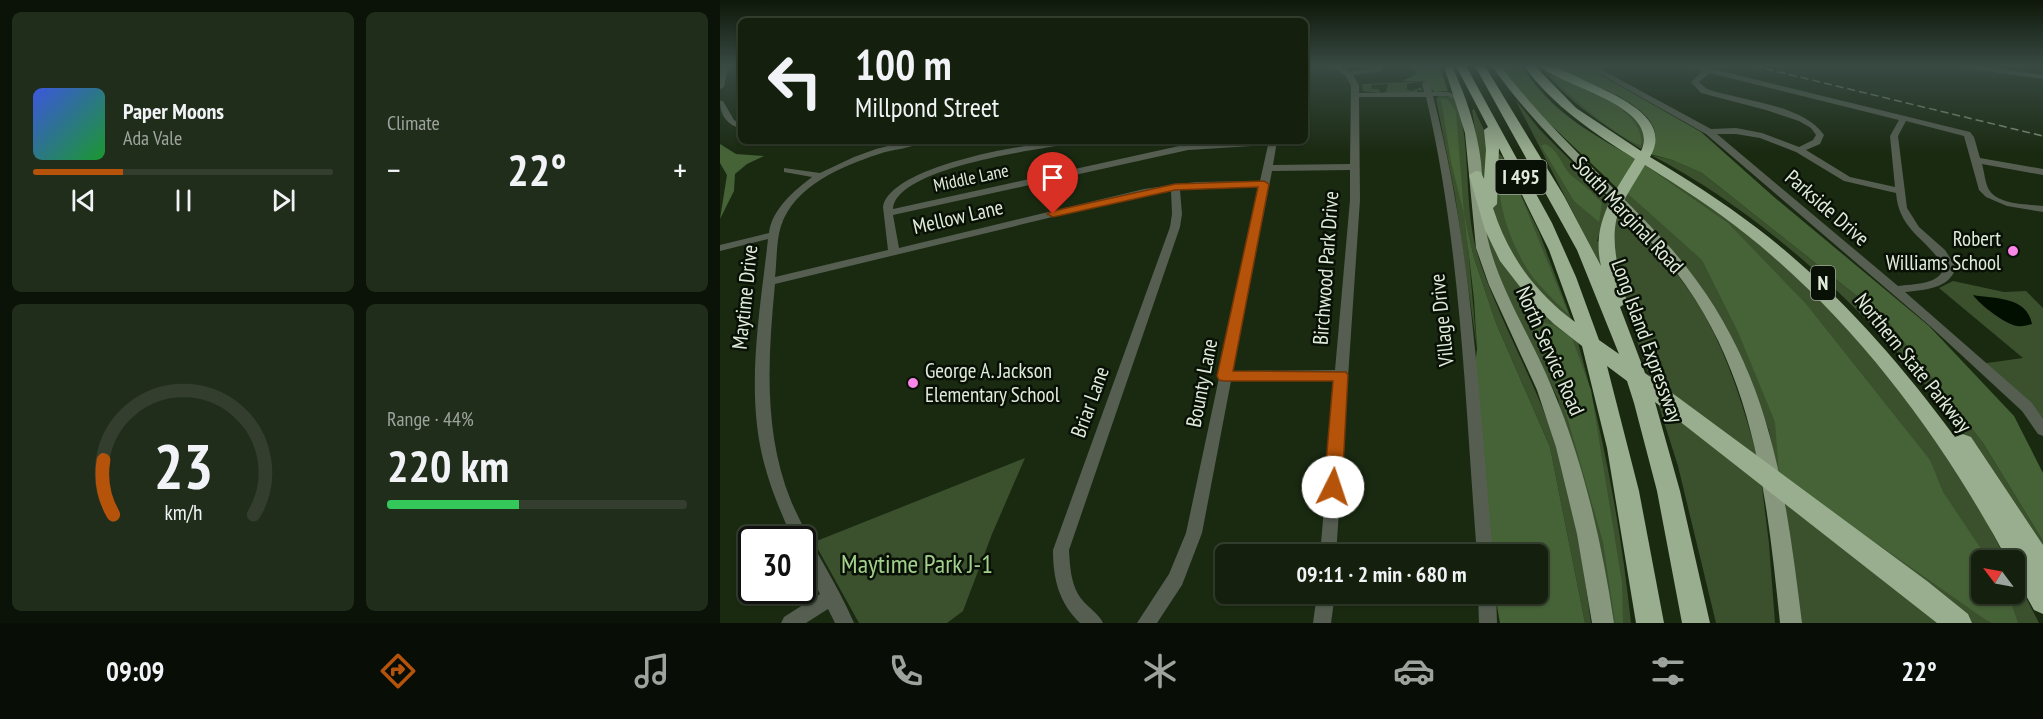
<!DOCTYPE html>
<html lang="en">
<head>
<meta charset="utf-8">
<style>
  :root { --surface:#14200d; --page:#212d1b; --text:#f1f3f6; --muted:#9da39d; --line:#333e2e; --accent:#b45309 }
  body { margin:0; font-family:"PT Sans Narrow",sans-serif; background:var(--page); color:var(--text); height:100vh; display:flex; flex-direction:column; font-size:22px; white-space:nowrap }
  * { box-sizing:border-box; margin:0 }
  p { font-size:20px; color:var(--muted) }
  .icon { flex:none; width:33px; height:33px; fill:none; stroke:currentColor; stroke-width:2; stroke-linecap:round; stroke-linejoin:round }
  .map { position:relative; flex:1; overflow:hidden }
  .details { display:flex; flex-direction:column; gap:12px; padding:12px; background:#0b1207; width:720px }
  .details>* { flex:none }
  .top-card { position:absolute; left:18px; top:18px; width:570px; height:126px; border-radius:9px; box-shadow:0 2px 4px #0004,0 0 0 2px var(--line); background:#14200d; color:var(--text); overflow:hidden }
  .needle { width:39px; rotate:302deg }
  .controls { position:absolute; left:1251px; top:550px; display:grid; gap:12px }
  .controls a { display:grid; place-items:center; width:54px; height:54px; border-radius:9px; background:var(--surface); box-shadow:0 2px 4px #0004,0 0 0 2px var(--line); font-size:30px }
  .speed { position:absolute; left:18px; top:526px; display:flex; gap:12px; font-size:30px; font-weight:700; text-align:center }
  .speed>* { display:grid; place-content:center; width:78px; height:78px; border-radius:50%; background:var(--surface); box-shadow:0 2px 4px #0004,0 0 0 2px var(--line); line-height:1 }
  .speed .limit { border:3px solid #111; border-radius:9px; background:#fff; color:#111 }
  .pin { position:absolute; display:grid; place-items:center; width:51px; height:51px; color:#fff; margin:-62px -26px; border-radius:50% 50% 50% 0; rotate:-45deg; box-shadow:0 0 6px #0007 }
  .pin .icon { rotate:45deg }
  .me { position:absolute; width:66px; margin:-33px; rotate:4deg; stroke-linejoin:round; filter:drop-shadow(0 0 4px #0008) }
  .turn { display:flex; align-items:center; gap:21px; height:126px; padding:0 18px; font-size:27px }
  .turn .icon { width:78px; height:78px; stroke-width:2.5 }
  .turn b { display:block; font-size:42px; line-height:51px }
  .big { font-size:45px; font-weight:700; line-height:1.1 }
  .details .card { flex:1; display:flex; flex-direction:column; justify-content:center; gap:9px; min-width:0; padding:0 21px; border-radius:9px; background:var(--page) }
  .details .dial { align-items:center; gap:0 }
  .dial svg { height:156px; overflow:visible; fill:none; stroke:var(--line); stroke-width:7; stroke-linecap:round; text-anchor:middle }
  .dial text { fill:var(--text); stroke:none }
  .song { display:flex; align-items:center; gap:18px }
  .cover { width:72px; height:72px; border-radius:9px; background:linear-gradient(135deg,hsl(230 70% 55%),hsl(130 70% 35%)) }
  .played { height:6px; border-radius:3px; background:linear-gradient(90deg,var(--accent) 30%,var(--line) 30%) }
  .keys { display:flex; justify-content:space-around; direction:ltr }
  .heat { display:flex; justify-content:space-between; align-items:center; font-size:33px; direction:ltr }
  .charge { height:9px; border-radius:4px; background:linear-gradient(90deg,#34c759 44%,var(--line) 0) }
  .details .tiles { flex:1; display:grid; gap:12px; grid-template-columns:repeat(2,1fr) }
  .trip { position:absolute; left:495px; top:544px; width:333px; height:60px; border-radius:9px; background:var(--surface); box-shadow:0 2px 4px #0004,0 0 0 2px var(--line); font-weight:700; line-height:60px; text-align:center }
  .menu { display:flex; height:96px; justify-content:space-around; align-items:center; background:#080d05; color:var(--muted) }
  .menu .icon { width:42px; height:42px }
  .menu .on { color:var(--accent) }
  .menu b { font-size:27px; color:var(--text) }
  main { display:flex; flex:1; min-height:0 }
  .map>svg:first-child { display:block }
  .green { fill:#3b512e }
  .forest { fill:#466237 }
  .water { fill:#010f00 }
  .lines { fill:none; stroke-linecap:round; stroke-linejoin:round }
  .minor { fill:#565e52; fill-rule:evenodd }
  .major { fill:#86977e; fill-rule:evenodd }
  .highway { fill:#99ad8f; fill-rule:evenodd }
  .rail { stroke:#828f7b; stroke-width:1.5; stroke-dasharray:8 4; stroke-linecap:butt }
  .route { fill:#b45309; stroke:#753606; stroke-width:1.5 }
  .poi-dot { fill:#fa87e7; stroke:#091006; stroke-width:2 }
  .labels { text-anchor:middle; stroke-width:5; stroke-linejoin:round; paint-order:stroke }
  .far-street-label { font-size:18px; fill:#e0ebdb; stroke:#091006 }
  .shield { fill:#091006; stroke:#a0a99b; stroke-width:1.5 }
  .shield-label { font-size:20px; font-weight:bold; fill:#e0ebdb }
  .street-label { font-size:21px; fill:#e0ebdb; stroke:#091006 }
  .poi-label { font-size:21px; fill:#e0ebdb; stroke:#091006; text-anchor:end }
  .near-park-label { font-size:26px; fill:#a3d08c; stroke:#091006 }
</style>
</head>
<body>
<main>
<section class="details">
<div class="tiles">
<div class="card">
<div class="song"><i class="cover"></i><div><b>Paper Moons</b><p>Ada Vale</p></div></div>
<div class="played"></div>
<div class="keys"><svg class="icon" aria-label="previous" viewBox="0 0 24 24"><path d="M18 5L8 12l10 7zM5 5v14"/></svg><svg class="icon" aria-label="pause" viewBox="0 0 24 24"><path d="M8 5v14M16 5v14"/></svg><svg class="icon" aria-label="next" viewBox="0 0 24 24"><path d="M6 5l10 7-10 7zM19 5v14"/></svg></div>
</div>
<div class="card"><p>Climate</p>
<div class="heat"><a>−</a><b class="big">22°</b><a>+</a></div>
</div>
<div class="card dial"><svg viewBox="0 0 100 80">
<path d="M14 69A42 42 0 1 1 86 69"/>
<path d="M14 69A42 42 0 0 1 9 41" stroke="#b45309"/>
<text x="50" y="56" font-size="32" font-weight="700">23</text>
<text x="50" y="72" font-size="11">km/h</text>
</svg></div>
<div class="card"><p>Range · 44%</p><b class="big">220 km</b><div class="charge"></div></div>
</div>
</section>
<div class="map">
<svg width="1323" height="623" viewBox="0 0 1323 623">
  <rect width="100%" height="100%" fill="#1a2a11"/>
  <path class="green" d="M820,66C831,69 843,77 854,82C878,93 939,114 921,149C884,125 847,102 820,66Z
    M706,81L687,84V89L691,91L702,87V91L697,90L698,93H663L666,92L668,84L651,85L652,89H659L660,93L643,91L642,84Z
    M719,96L736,97C753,150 742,207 759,259C780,322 815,381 836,444C854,502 863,563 871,623H865L830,447L776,323L754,258L746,223L757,349L735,195L716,99Z
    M795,99L820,130L891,201L877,241L880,242L881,267Z
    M754,109L767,136L766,181L763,180L752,110Z
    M778,153L782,156L819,232L854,326C818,296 779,258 773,208C770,191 776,170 778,153Z
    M931,155L952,160L982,173L1166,319L1263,443L1323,541V554C1300,519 1278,481 1254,447C1171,333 1056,220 931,155Z
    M925,162L994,209L1063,262L1124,323L1198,413L1263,515L1287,561H1262V594H1294L1295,576L1319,623H1246L1060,482L1049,431L1026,367L986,295L950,248L902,199Z
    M897,207C929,241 961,274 984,314C1009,359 1025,411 1038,460L933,387L897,283L891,252Z
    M763,220L831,319L829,320L857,339C883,432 901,527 911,623H891L838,399L779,278L770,254Z
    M1233,281L1284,292L1306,291L1323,308V421L1260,364L1303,358L1219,288Z
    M937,400L1041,479L1049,544L1055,623H996L958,466Z
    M305,458L272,534L243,611L227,623H139L94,542Z
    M1065,503L1230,623H1077Z"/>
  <path class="forest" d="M692,66H719L728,91L714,92L705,81H682L697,74Z
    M780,66H802C831,112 870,133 916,159L898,189L805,100Z
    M831,66H865L981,132L1054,197L1209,326L1294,416L1323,473V541L1263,443L1166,319L982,173L952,160L930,154C960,107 859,82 831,66Z
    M834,76C859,82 927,112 921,145C901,141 846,93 831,77Z
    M721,99H727L736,111L744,214L754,258L776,323L830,447L865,623H780L775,594H818V555H765L752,387L757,349L754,299L744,214L731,162Z
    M0,144L16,154L44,156L27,164L15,174L14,191L0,219L7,175L0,163Z
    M825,144C840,150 841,167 853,177C864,185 872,192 882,203L879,222L854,201L821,146Z
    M923,164L1008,223L1086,304L1210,460L1223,492L1269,561H1262V594H1288L1298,623H1272L1266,620L1059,475L1055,422L1018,332L982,260L906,192Z
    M781,176L788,177L797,186L849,315C838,304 826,293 816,281C797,259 774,204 781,176Z
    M806,308L819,321L833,325L852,338L871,390L902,583L903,623H895L883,542L841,396Z"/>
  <path class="water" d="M1253,295C1274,299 1307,296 1312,324C1307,325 1302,327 1297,326C1285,324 1260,305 1253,295Z"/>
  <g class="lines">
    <path class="minor" d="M0,66H8L4,87L0,89Z
      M611,66H620L629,72L662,67V71L633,75L639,85V93L704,92L702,83L706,81L710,83L712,92H728L745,98L741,100L727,96H713C752,245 759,402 773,555H757C745,403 741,245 706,97H639L640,200L616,555H600L615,380L511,381L482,533L462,585L437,623H417L449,574L466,533L499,378L497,376L500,373L539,187L476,188L460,190L462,214L460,227L349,550C350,568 351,587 363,601C370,609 379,614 383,623H360C339,603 333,579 333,550L450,227L452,214L451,191L424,195L55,284C48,357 43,432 71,501C89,543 116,581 134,623H115L108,609L86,623H61L64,617L100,594L82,560V540H73C62,515 51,490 44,463C25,390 40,312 48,239L0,251V245L49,233C52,209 74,191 92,177L64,172V168L100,173L134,157L156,149L187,141H203C192,149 172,149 159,154C122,166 74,186 61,226C56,241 57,261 55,277L168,250L163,207C170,165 316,141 352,141L348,144C314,150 176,168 173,209L468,144L557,141L553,165L630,164L631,85L625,75ZM548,145L540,181L476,182L424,189L179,248L173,215L468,150ZM630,170V200L615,370L513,371L552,171Z
      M866,66H875L991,129L1016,128L1042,133L1079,147L1093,140L1096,135L1091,128L1079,121L1046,110L981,93L971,82L983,71L968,66L989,68L1250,132L1254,137L1260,158L1323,169V175L1262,164C1264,171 1265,181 1268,188C1276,205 1307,204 1323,206V212L1287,206L1266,197L1259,190L1244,136L1186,121L1178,136L1187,208L1199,227L1225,250L1236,267C1230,289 1204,290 1185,292L1312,403L1323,419V436L1318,434L1302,411L1210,326L986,134ZM990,73L1179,120L1170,136L1175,187L1130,177L1086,150L1100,144L1104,135C1082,104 1022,101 987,89L979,82ZM997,134H1016L1040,138L1076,152L1124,181L1176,193C1179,231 1207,238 1224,267C1220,285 1193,284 1178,286Z
      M1240,66H1260L1323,75V79L1244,68Z
      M0,101H3L14,120L21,124V129C7,124 0,116 0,101Z
      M597,594H615L611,623H593Z
      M758,594H776L777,623H759Z"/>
    <path class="major" d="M724,66H732C746,97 757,128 761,162C764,191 762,220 770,248C784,298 814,342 833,390C864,464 882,543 894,623H872L857,534L836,447L817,390L769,285L756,248L745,133Z
      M772,66H781C830,132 893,184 948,245C1049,359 1064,479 1082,623H1060C1047,499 1035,375 956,272C899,199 825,142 772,66Z"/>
    <path class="highway" d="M736,66H746L832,223L856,277L879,340L899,354L857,250L755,66H765L844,196L881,266C871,224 894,193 915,159C874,133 833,106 804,66H815L856,108L921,151C942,106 842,87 820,66C839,66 855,76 872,84C899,97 953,119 930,157C967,179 1003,202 1037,228C1114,287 1178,360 1235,437L1243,434L1251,437L1323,545V614L1314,610L1294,574V561H1288C1222,438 1136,322 1027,235C995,209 960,187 925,165C917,179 908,192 901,206C887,236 899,272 907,302L900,307L925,373L1207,581L1248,614L1252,623H1217L935,402L960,491L990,623H962L937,491L914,403L907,381L887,366L919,491L944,623H916L887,448L862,346L834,324L815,306L780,261L765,230L749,175L756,171L761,172L764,179L766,150L764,130L768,127ZM779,148L829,250L855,322C815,293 788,255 773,208L777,204Z"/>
    <path class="rail" d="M1034,66L1323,136"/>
  </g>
  <linearGradient id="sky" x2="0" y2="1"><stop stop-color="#0e1709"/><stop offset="0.43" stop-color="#384a43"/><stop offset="1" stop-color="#384a43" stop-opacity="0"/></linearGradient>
  <rect width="1323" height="153" fill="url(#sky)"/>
  <path class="route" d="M544,181L549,184L513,371L626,372L628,375L622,487L619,492L613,494L607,492L604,487L613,381H504L499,380L497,376L538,187L455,190L333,217L327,214L333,211L455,184Z"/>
  <g class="poi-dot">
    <circle cx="1293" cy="251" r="6"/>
    <circle cx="193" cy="383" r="6"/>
  </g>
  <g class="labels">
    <g class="far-street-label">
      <text transform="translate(251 178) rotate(-12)" y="6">Middle Lane</text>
    </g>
    <g class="shield">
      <rect x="775.5" y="160" width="51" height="34" rx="4.5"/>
      <rect x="1091" y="266" width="24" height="34" rx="4.5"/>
    </g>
    <g class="shield-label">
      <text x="801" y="184">I 495</text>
      <text x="1103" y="290">N</text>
    </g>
    <g class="street-label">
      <text transform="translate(1107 208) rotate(41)" y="7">Parkside Drive</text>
      <text transform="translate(908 215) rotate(47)" y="7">South Marginal Road</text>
      <text transform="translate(238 217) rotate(-13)" y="7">Mellow Lane</text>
      <text transform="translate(606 268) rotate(-86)" y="7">Birchwood Park Drive</text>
      <text transform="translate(25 297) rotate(-84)" y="7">Maytime Drive</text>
      <text transform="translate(722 320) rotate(-96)" y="7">Village Drive</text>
      <text transform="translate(927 341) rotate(70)" y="7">Long Island Expressway</text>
      <text transform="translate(830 351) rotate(66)" y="7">North Service Road</text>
      <text transform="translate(1193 363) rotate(51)" y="7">Northern State Parkway</text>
      <text transform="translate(482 383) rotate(-79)" y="7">Bounty Lane</text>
      <text transform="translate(370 402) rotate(-70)" y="7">Briar Lane</text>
    </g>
    <g class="poi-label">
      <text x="1281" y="246">Robert<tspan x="1281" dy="24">Williams School</tspan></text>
      <text x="205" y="378" text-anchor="start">George A. Jackson<tspan x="205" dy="24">Elementary School</tspan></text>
    </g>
    <g class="near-park-label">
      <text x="197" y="573">Maytime Park J-1</text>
    </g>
  </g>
</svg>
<div class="controls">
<a><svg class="needle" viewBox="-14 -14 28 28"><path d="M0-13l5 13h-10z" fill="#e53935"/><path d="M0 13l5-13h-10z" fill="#9da39d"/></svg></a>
</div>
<div class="speed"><div class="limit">30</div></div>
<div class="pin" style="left:333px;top:214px;background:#d93025"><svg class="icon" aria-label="arrive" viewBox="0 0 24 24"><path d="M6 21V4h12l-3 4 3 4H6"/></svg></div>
<svg class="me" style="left:613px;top:487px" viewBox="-20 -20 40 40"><circle r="19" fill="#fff"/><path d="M0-13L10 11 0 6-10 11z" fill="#b45309"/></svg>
<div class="trip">09:11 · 2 min · 680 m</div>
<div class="top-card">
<div class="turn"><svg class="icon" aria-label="left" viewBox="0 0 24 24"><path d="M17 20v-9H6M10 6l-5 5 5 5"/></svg><div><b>100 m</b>Millpond Street</div></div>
</div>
</div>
</main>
<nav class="menu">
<b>09:09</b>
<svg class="icon on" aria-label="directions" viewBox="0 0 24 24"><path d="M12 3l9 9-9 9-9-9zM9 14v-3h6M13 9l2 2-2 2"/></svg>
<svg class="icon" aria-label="music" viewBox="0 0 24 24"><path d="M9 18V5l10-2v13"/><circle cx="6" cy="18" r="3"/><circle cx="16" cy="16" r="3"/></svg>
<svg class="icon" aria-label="phone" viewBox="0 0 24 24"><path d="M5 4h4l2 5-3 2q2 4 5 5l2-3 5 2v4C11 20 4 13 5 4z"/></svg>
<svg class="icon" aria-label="climate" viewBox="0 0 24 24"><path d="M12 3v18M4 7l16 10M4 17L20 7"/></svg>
<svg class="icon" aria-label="car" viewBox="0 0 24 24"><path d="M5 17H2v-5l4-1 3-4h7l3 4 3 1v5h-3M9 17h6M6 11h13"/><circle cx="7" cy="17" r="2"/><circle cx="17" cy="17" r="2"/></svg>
<svg class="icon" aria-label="filters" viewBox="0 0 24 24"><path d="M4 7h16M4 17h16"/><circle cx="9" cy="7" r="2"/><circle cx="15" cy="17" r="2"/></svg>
<b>22°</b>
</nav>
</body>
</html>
